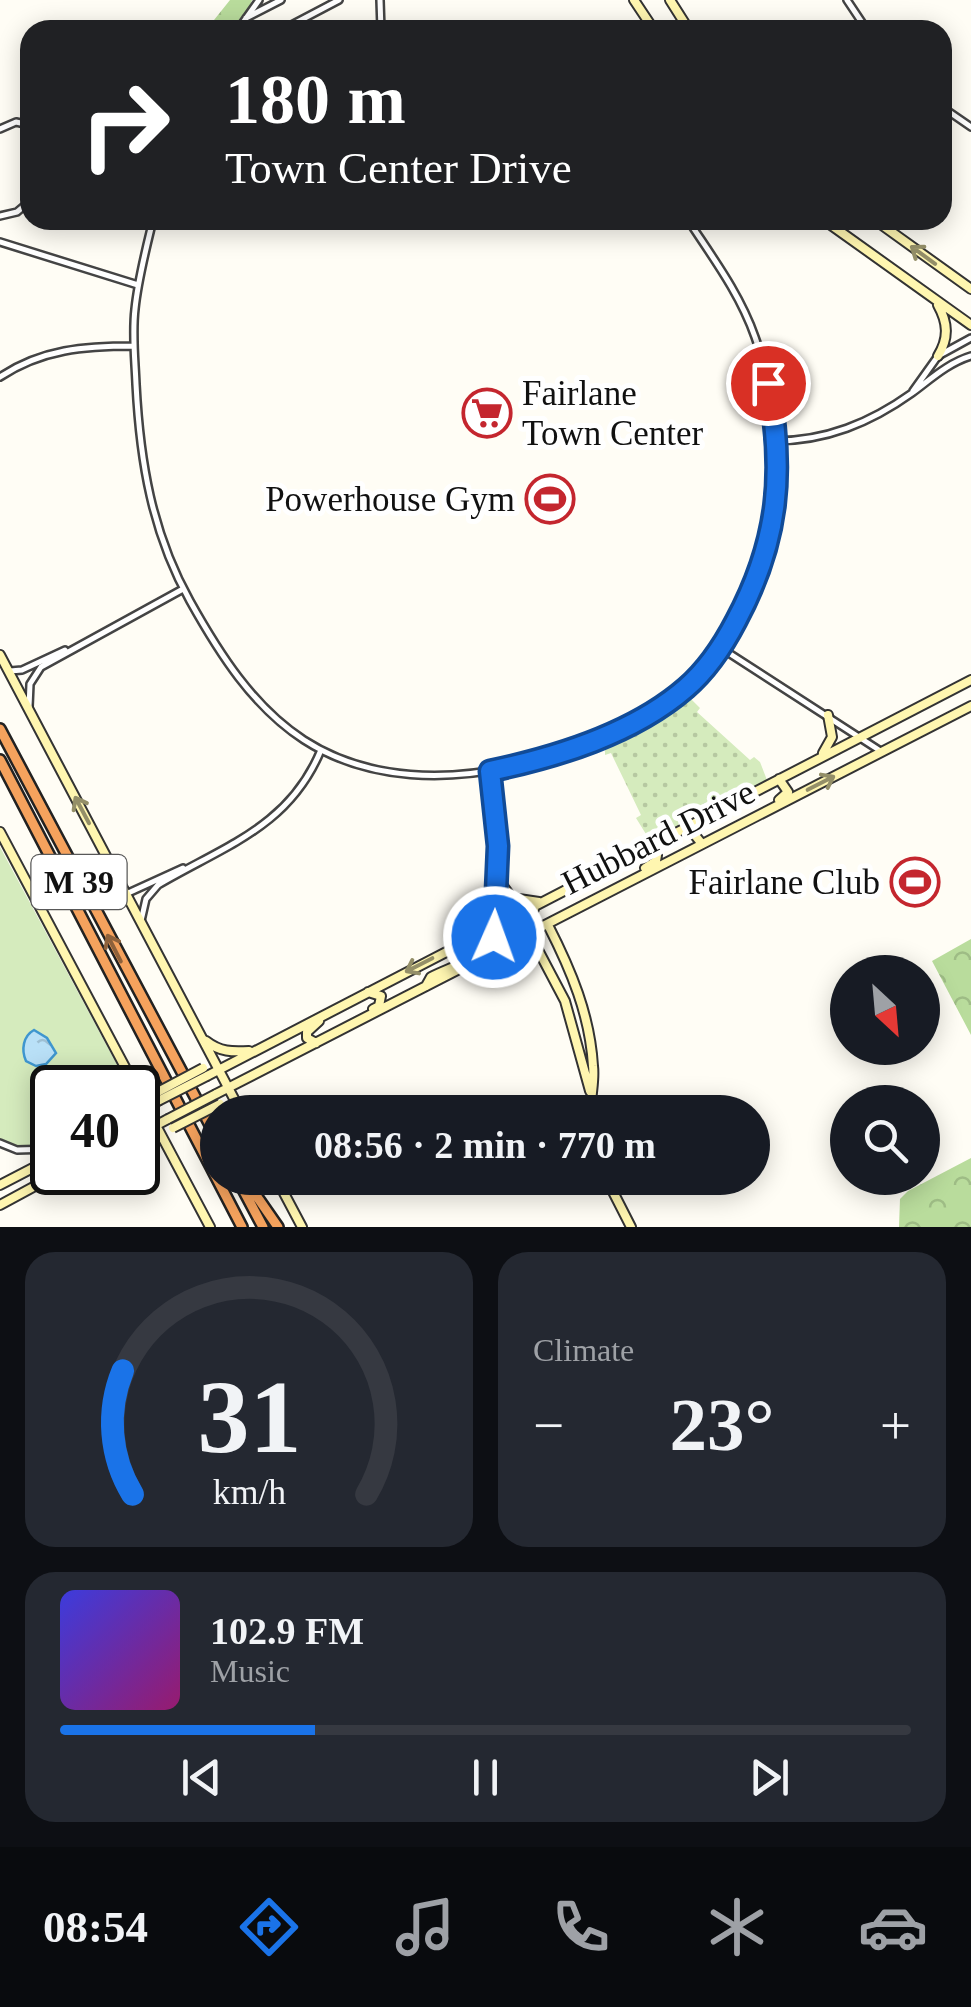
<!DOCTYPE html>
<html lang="en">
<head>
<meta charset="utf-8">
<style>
  :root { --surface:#171b24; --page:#242831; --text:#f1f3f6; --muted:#9ea1a6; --line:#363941; --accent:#1a73e8 }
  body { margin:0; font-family:Georgia,serif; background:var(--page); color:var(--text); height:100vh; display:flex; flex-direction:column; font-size:38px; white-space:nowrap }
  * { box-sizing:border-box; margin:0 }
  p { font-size:32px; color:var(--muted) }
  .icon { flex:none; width:55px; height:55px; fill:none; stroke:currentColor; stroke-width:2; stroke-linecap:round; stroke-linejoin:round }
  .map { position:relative; height:1227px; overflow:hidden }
  .panel { display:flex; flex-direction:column; gap:25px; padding:25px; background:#0d0f14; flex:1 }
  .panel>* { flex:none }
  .guide { position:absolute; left:20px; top:20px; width:932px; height:210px; border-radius:30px; box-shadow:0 5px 25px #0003; background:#202124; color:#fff; overflow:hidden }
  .needle { width:65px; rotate:154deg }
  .buttons { position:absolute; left:830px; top:955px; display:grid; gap:20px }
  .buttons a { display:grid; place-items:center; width:110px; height:110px; border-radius:50%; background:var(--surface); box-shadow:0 5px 25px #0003; font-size:50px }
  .speed { position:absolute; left:30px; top:1065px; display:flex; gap:20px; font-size:50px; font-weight:700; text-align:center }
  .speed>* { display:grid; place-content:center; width:130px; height:130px; border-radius:50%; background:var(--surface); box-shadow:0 5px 25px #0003; line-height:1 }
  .speed .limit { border:5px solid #111; border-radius:15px; background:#fff; color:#111 }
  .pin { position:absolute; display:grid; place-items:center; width:85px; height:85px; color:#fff; margin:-42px; border:5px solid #fff; border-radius:50%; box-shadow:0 2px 10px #0007 }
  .me { position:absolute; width:110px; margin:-55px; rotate:2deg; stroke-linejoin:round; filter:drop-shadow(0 0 8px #0008) }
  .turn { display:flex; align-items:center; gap:35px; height:210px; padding:0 40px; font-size:45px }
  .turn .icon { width:130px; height:130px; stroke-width:2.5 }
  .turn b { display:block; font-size:70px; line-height:85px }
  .big { font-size:75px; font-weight:700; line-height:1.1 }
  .panel .widget { flex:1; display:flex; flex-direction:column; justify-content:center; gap:15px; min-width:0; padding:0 35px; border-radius:30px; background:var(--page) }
  .panel .dial { align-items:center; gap:0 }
  .dial svg { height:260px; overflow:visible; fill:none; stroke:var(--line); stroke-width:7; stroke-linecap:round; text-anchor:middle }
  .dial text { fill:var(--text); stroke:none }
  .song { display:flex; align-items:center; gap:30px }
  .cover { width:120px; height:120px; border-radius:15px; background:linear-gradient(135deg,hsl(240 70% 55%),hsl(320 70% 35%)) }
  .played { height:10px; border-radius:5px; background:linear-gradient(90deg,var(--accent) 30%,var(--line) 30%) }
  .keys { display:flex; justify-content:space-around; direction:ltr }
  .heat { display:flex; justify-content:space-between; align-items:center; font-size:55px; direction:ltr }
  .panel .tiles { flex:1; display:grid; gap:25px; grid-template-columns:1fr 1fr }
  .widget:last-child { grid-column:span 2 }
  .trip { position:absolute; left:200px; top:1095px; width:570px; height:100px; border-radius:50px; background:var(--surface); box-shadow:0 5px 25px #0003; font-weight:700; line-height:100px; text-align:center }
  .tab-bar { display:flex; height:160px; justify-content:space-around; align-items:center; background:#090b0e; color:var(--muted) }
  .tab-bar .icon { width:70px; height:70px }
  .tab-bar .active { color:var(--accent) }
  .tab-bar b { font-size:45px; color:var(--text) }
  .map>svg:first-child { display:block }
  .grass { fill:url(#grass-dots) }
  .forest { fill:url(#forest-crowns) }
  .park { fill:#d5ebbd }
  .water { fill:url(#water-ripples); stroke:#3f96cf; stroke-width:2.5 }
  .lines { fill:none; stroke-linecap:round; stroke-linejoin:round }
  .street-casing { stroke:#444; stroke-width:10 }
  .secondary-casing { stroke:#333; stroke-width:12 }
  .highway-casing { stroke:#222; stroke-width:14 }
  .street { stroke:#fff; stroke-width:5 }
  .secondary { stroke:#fff6b0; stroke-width:8 }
  .highway { stroke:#f5a25d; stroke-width:9 }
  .secondary-bridge-casing { stroke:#333; stroke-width:12; stroke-linecap:butt }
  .secondary-bridge { stroke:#fff6b0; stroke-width:8 }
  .oneway { stroke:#948f68 }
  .oneway2 { stroke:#8e613b }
  .route-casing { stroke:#114b97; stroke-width:25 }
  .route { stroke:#1a73e8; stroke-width:18 }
  .labels { text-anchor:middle; stroke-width:10; stroke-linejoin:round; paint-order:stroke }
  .shield { fill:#fff; stroke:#585858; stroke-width:2.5 }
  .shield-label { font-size:32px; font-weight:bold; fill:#111 }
  .poi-label { font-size:35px; fill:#111; stroke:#fff; text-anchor:end }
  .street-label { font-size:35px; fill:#111; stroke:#fff }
</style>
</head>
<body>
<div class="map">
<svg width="971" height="1227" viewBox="0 0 971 1227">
  <defs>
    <pattern id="grass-dots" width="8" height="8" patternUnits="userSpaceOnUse" patternTransform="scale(2.5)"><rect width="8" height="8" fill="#d5ebbd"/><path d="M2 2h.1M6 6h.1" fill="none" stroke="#b6c8a1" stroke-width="1.8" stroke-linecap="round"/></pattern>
    <pattern id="forest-crowns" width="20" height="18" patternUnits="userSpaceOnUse" patternTransform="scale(2.5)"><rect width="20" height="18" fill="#b9dc9c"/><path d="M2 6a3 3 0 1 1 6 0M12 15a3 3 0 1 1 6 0" fill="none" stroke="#9ebc85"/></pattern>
    <pattern id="water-ripples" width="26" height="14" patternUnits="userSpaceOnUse" patternTransform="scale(2.5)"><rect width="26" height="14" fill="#b9e0f7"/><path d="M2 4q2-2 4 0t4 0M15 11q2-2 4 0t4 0" fill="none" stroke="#9ebfd3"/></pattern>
  </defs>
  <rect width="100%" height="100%" fill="#fffdf5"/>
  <path class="grass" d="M690,698L700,708L697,712L750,760L754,757L760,762L767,780L702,815H694L689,807L681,811L678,826L649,839L636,818L641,815L611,753L605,755V747L672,710H677Z"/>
  <path class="forest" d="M230,0H252L241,30H206Z
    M971,939V1035L932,961Z
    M971,1158V1227H899L900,1199L908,1191Z"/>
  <path class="park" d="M0,847L129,1087L52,1088V1146C35,1151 16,1148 0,1140Z"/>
  <path class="water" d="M34,1030L47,1038L56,1053L46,1064L36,1066L26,1061C21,1050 23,1036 34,1030Z"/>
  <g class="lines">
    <g class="street-casing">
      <path id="street" d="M380,0L381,30
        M847,0L867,30
        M246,18L281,0
        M242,30V24L259,0
        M282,30L339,0
        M389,30H444
        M853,30L863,24
        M942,107L971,127
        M25,122L30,106
        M0,129L16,122L30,125
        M0,216L17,212L30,201
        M153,220C146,249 138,279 135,309C132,334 135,359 136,384C140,462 152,533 190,601C219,653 253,707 304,740C369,782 450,782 523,764C579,749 641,726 686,688C708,670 722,647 736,622C749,597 762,573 769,546C784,485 777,397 755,337C740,294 713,258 688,220
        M0,242L138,285
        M0,377C42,349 85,346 134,346
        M913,391L938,356L971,338
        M774,441C826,441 870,423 912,393C931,379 948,363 971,356
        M721,648L882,752
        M10,671L22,670L65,650
        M29,707L30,684L41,667L183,589
        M490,771L498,846L494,926
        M126,894L183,868
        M141,921L146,899L158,885C226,845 289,827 321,750
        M0,1143L17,1150L52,1149"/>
    </g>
    <g class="secondary-casing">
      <path id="secondary" d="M634,0L654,30
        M670,0L689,30
        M824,220L971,325
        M875,220L971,289
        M938,305C948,323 949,338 938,356
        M0,655L241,1112
        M823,753L832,737L828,715
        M779,779L788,792L779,800
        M701,822L694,834L702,844
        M0,832L210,1227
        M645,868L656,861L657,855L650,845
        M497,878L512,898L539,902
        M534,909L525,916L527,929L565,1001L590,1091
        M548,925C571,970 590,1015 593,1066C595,1081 590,1097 591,1112
        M426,986L431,977C454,965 495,956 494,926
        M368,992L381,996L379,1006L373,1009
        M206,1041C220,1052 232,1052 249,1051
        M316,1043L307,1038V1032L319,1021
        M207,1076L971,680
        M216,1094L971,706
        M138,1112L158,1101
        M138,1135L168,1119
        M276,1178L302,1227
        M606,1178L631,1227
        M0,1185L52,1158
        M0,1205L61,1172"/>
    </g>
    <g class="highway-casing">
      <path id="highway" d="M0,729L218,1140
        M0,760L242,1227
        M237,1178L263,1227
        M244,1178L278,1227"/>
    </g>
    <use href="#street" class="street"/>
    <use href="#secondary" class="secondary"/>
    <use href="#highway" class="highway"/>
    <g class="secondary-bridge-casing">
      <path id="secondary-bridge" d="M154,1094L203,1068
        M158,1101L207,1076
        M168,1119L216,1094
        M173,1128L220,1104"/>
    </g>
    <use href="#secondary-bridge" class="secondary-bridge"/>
  </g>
  <defs><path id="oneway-shaft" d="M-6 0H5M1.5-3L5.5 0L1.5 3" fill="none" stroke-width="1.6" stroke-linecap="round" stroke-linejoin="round" transform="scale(2.5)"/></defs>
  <g class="oneway">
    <use href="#oneway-shaft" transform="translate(923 255) rotate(-144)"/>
    <use href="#oneway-shaft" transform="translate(821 783) rotate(-27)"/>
    <use href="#oneway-shaft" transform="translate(82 810) rotate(-118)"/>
    <use href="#oneway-shaft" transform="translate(419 965) rotate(153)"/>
  </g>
  <use class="oneway2" href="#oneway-shaft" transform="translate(114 948) rotate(-117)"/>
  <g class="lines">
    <g class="route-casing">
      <path id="route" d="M494,937L498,846L490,771C557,757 633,734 686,688C708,669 723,646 736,621C779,541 785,471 768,383"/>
    </g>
    <use href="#route" class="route"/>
  </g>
  <defs>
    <g id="supermarket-ring" transform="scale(2.5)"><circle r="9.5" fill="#fff" stroke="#c4262e" stroke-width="1.5"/><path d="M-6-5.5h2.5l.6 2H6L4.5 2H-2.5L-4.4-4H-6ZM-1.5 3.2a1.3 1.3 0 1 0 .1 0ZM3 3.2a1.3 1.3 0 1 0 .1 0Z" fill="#c4262e"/></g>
    <g id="stadium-ring" transform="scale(2.5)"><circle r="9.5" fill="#fff" stroke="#c4262e" stroke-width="1.5"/><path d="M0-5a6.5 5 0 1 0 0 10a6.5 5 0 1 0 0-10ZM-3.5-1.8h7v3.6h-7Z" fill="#c4262e"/></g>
  </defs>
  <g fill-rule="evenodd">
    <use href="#supermarket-ring" x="487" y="413"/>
    <use href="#stadium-ring" x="550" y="499"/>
    <use href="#stadium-ring" x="915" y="882"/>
  </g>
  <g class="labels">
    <rect class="shield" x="31.5" y="855" width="95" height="54" rx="8"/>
    <g class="shield-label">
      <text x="79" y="893">M 39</text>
    </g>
    <g class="poi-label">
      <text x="522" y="405" text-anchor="start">Fairlane<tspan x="522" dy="40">Town Center</tspan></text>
      <text x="515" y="511">Powerhouse Gym</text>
      <text x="880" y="894">Fairlane Club</text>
    </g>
    <g class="street-label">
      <text transform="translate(658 837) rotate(-27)" y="12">Hubbard Drive</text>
    </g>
  </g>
</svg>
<div class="buttons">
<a><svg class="needle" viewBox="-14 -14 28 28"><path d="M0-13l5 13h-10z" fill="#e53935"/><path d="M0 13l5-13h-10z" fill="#9ea1a6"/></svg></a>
<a><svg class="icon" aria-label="search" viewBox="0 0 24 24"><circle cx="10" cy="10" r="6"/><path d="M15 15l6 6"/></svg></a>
</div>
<div class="speed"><div class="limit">40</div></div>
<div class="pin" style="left:768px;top:383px;background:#d93025"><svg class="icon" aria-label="arrive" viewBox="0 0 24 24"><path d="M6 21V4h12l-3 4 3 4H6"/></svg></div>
<svg class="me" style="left:494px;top:937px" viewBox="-20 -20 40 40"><circle r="17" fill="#1a73e8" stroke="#fff" stroke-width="3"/><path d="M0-11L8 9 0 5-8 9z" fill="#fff"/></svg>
<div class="trip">08:56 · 2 min · 770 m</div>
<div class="guide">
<div class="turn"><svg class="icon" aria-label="right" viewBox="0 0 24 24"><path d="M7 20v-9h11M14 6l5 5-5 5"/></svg><div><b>180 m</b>Town Center Drive</div></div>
</div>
</div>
<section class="panel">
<div class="tiles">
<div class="widget dial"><svg viewBox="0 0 100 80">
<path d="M14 69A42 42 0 1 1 86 69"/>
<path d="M14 69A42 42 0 0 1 11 31" stroke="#1a73e8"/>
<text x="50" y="56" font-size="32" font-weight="700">31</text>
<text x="50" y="72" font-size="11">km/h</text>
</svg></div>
<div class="widget"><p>Climate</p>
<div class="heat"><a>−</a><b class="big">23°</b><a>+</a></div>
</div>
<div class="widget">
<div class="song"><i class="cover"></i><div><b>102.9 FM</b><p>Music</p></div></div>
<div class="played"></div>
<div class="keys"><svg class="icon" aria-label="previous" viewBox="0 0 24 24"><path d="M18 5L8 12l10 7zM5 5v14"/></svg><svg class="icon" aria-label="pause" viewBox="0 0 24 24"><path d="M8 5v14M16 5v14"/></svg><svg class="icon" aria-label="next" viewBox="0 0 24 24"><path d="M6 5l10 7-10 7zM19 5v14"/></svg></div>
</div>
</div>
</section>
<nav class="tab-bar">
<b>08:54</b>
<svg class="icon active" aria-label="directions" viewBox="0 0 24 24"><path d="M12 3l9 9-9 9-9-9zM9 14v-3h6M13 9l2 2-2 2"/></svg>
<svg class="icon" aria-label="music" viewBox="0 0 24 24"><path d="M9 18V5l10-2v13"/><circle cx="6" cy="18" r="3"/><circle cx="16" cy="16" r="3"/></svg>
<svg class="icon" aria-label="phone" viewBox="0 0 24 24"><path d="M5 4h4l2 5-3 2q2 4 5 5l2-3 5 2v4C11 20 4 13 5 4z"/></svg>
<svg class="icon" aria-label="climate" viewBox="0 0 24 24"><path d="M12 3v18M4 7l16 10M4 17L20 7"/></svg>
<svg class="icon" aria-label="car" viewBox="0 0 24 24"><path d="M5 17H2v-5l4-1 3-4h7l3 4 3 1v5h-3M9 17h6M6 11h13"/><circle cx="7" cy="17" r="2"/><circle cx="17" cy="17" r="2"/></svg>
</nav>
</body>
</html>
